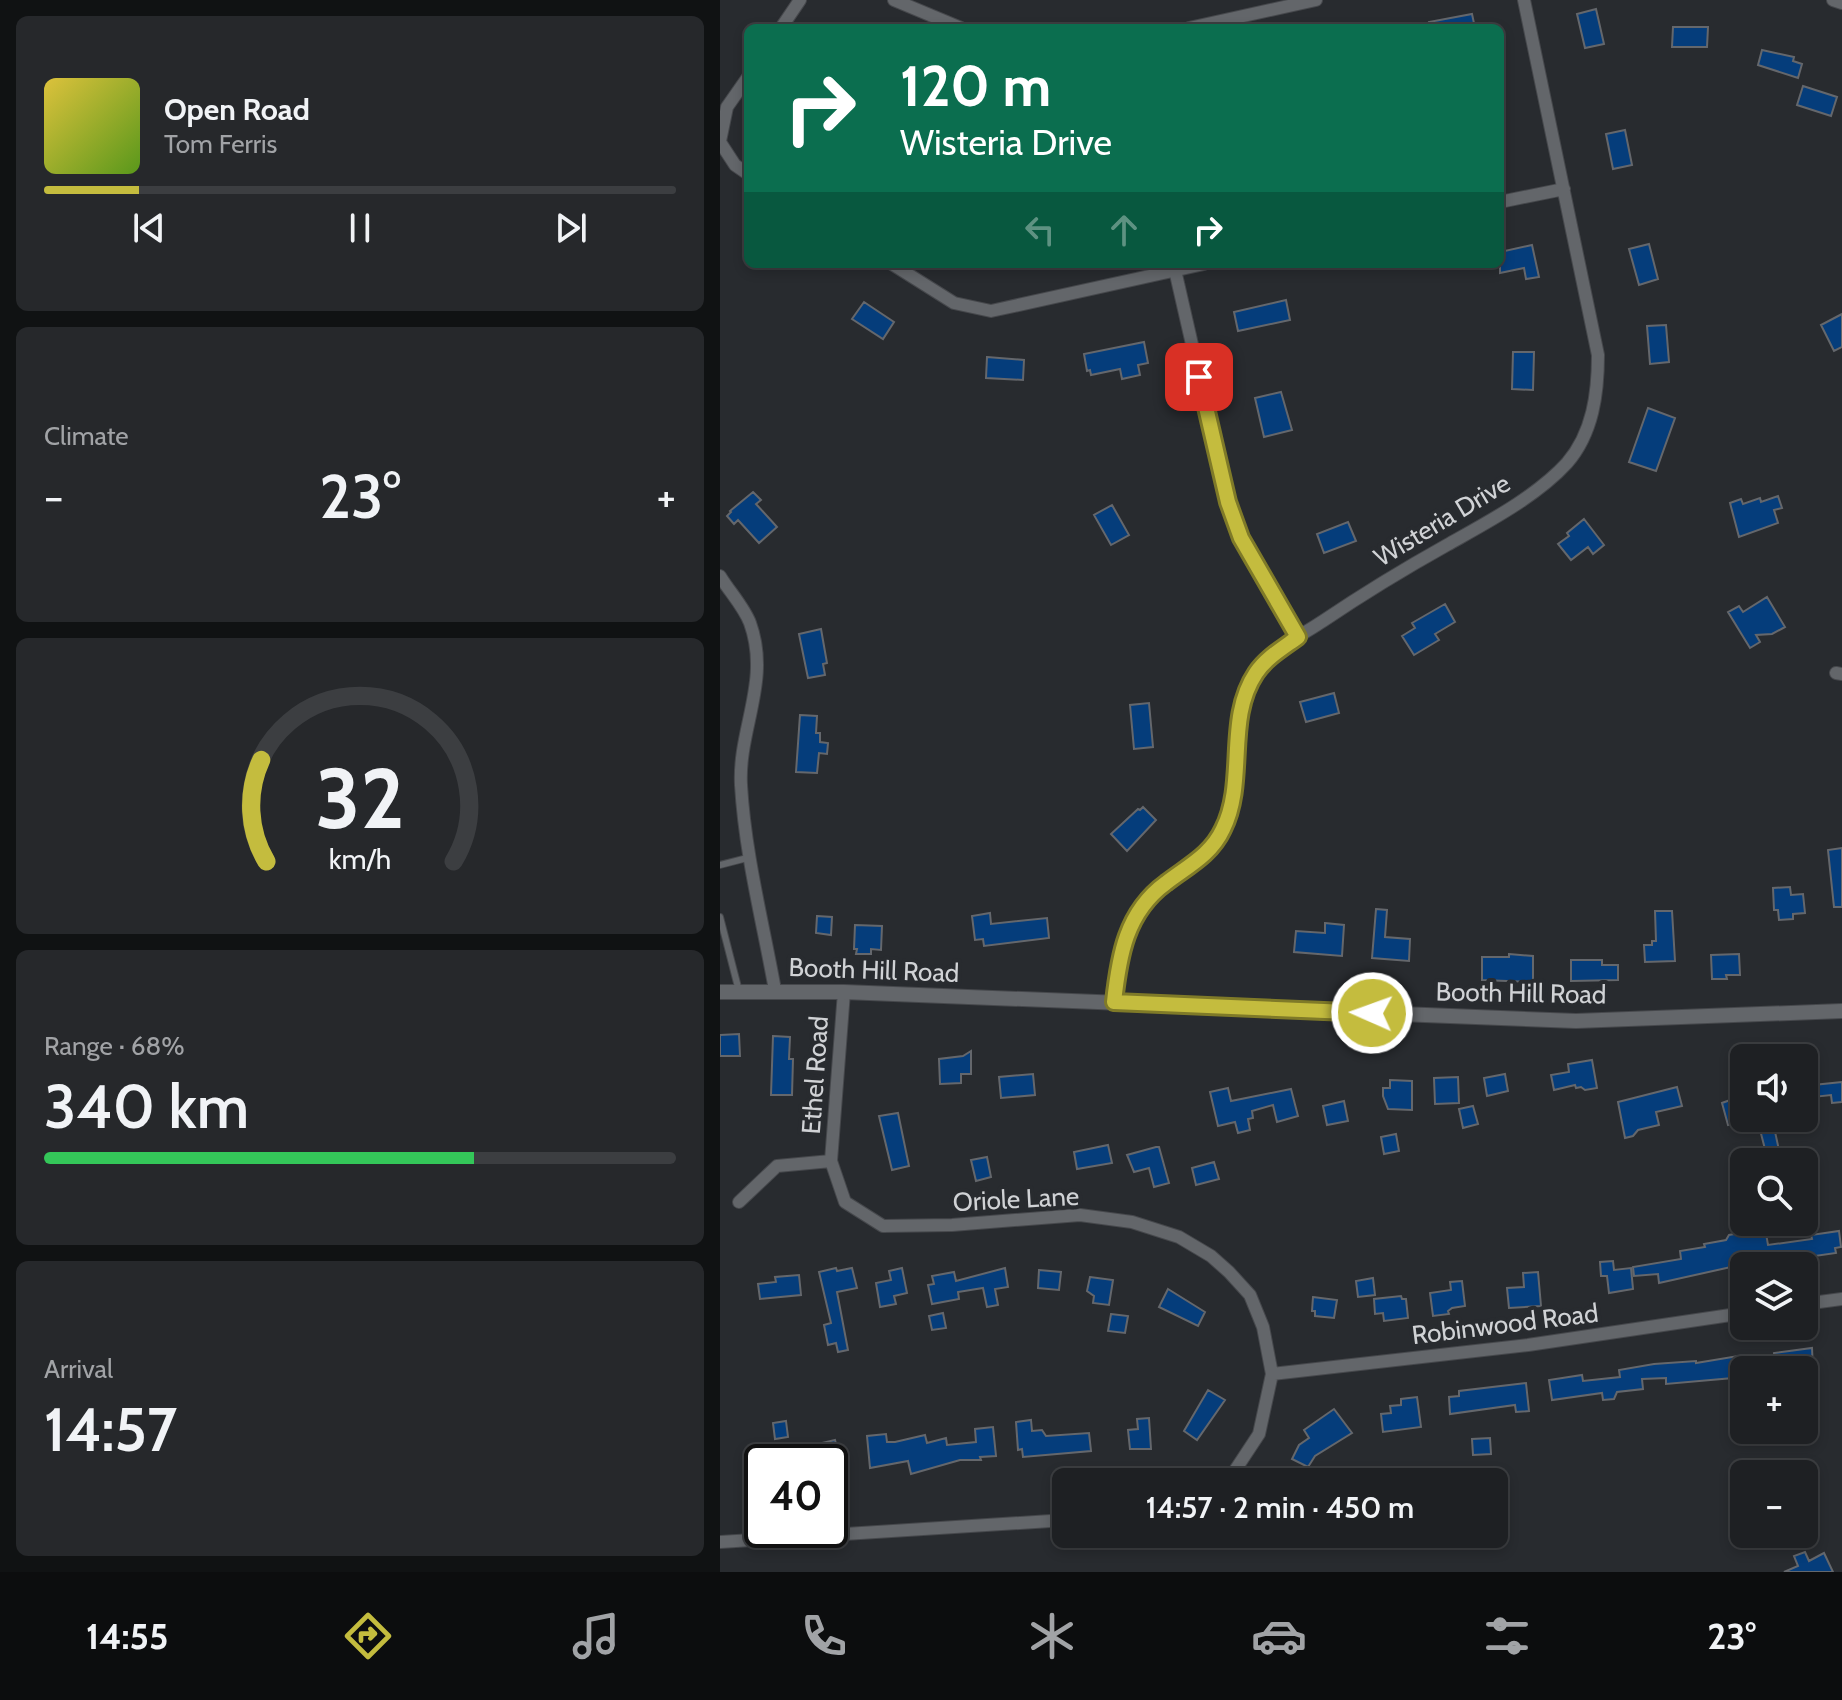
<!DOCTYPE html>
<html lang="en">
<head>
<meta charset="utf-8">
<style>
  :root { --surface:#1e2023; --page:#26282b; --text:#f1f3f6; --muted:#a1a3a6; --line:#3c3e41; --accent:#c4bc3e }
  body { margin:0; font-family:Cabin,sans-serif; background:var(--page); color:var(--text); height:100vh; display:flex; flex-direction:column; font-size:30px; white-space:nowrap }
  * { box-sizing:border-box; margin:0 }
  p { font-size:26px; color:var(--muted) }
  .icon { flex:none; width:44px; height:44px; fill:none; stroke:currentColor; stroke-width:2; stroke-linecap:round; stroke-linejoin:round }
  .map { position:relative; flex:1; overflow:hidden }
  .sheet { display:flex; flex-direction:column; gap:16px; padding:16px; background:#101213; width:720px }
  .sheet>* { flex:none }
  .hud { position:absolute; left:24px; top:24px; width:760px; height:244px; border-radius:12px; box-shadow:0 4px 12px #0003,0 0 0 2px var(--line); background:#0b6e4f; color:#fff; overflow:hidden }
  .tools { position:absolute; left:1010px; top:1044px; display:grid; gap:16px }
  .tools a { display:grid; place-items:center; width:88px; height:88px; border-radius:12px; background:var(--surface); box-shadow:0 4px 12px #0003,0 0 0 2px var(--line); font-size:40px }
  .speed { position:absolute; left:24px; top:1444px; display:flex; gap:16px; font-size:40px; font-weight:700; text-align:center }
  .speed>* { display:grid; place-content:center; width:104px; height:104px; border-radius:50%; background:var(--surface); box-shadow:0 4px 12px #0003,0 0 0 2px var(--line); line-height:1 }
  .speed .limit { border:4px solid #111; border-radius:12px; background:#fff; color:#111 }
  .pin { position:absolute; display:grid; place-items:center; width:68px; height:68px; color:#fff; margin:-34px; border-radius:16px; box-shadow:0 4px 12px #0006 }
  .me { position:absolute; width:88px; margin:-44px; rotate:272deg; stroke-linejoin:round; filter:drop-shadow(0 0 6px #0008) }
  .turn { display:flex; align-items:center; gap:28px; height:168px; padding:0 24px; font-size:36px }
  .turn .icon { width:104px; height:104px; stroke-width:2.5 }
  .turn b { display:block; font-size:56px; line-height:68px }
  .lanes { display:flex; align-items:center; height:76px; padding:0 24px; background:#0003; justify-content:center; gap:40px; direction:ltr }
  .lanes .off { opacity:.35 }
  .big { font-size:60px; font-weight:600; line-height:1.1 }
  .sheet .widget { flex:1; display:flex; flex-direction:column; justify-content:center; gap:12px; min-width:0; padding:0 28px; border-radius:12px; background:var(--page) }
  .sheet .dial { align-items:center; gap:0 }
  .dial svg { height:208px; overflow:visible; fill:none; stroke:var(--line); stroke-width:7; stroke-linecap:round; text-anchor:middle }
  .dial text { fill:var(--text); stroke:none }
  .song { display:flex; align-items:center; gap:24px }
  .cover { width:96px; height:96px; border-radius:12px; background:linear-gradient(135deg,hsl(50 70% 55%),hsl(90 70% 35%)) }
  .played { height:8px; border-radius:4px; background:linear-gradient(90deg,var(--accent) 15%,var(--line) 15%) }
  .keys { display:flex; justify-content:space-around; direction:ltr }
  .heat { display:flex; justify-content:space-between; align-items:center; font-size:44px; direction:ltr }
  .charge { height:12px; border-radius:6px; background:linear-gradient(90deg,#34c759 68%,var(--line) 0) }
  .trip { position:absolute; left:332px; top:1468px; width:456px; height:80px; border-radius:12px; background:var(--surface); box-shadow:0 4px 12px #0003,0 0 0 2px var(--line); font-weight:600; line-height:80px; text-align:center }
  .tab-bar { display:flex; height:128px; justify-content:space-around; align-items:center; background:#0c0d0e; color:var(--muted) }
  .tab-bar .icon { width:56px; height:56px }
  .tab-bar .on { color:var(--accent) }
  .tab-bar b { font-size:36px; color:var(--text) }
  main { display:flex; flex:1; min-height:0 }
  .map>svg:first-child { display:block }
  .building { fill:#053d7b; stroke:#64676c; stroke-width:2 }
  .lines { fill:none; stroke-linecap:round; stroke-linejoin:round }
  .service-casing { stroke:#46484c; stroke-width:8 }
  .minor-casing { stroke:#46484c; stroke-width:14 }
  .tertiary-casing { stroke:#46484c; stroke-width:16 }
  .service { stroke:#63666a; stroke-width:6 }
  .minor { stroke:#63666a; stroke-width:12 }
  .tertiary { stroke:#63666a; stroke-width:14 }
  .route-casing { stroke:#7f7a28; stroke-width:20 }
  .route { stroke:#c4bc3e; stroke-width:14 }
  .labels { text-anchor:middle; stroke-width:8; stroke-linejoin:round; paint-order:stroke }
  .street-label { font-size:26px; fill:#d0d2d5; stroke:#282b2f }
</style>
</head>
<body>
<main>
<section class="sheet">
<div class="widget">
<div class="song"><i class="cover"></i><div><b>Open Road</b><p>Tom Ferris</p></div></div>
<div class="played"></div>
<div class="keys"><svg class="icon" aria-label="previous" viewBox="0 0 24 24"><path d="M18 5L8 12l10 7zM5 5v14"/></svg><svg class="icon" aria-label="pause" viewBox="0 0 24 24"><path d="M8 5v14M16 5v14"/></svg><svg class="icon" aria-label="next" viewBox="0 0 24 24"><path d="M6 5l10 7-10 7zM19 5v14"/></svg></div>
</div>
<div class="widget"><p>Climate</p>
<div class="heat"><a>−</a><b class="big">23°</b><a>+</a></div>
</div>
<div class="widget dial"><svg viewBox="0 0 100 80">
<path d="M14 69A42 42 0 1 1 86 69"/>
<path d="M14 69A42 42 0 0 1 12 30" stroke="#c4bc3e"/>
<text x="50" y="56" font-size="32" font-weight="700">32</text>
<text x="50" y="72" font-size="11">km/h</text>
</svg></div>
<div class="widget"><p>Range · 68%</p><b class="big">340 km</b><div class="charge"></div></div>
<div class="widget"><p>Arrival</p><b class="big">14:57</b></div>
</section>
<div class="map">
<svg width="1122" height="1572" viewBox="0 0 1122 1572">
  <rect width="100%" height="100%" fill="#282b2f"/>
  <path class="building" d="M876,9L884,44L865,48L857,14Z
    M752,14L755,28H710L709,22Z
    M953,27H988L987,47H952Z
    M1042,50L1074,57L1073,61L1082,64L1078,78L1038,65Z
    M1083,86L1117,97L1111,116L1077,105Z
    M905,130L912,165L893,169L886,134Z
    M929,244L938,279L919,285L909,249Z
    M812,245L819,277L806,279L804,268L780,273V252Z
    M566,300L570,320L518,331L514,312Z
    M144,302L174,322L163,339L132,319Z
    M1122,314V347L1114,351L1101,325Z
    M946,325L949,362L930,364L927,326Z
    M424,342L428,363L418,365L420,375L402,379L400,369L371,375L370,370L367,371L364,354Z
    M793,352H814L813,390L792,389Z
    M267,357L304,360L303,380L266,378Z
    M561,392L572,430L544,437L535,398Z
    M928,408L955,418L936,471L909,462Z
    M33,492L41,500L36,504L57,527L39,543L18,520L14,524L7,516L11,512L10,511Z
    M1058,496L1062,508L1054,510L1058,523L1019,537L1010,503L1021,499L1023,504L1040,498L1041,502Z
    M392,505L409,535L391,545L374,515Z
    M864,519L884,545L873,554L868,547L851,560L838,544L849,536L847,533Z
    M628,522L636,541L604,553L597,534Z
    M1047,597L1065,627L1052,634L1036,635L1040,642L1030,648L1008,612L1019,606L1023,612Z
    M725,604L735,622L715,634L719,640L694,655L682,636L695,628L692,623Z
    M101,629L107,663L103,664L105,675L88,678L79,634Z
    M614,693L619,713L586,722L580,702Z
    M429,703L433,747L414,749L410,705Z
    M80,715L97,716L96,733H100V742L108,743L107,754L99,753L97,773L76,772Z
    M423,807L436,820L407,851L391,834L418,809L420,810Z
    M1122,848V907H1114L1108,850Z
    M1070,887L1071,895L1083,894L1085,913L1073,914V919L1059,920L1058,910H1054L1053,888Z
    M656,909L667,910L665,937L690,939L689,961L652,958Z
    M935,911H952L955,961L925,962L924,945H932V941H936Z
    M270,913L271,924L327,918L329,938L264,946L263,939L255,940L252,916Z
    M97,916L112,917L111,935L96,933Z
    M605,923L624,925L622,956L574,952L576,931L605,933Z
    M135,925L162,926L161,950L151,949V954H136L137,949H134Z
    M789,954L813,956V982L762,980V957H789Z
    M1019,954L1020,975H1006L1007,979H992L991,955Z
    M851,960H882V965H898V980L851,981Z
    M19,1034L20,1056H0V1035Z
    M53,1036L70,1037L69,1059H73L72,1095H51Z
    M251,1051V1074H241V1083L220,1084L219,1059L243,1056Z
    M872,1060L877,1088L865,1090L861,1087L856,1088L855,1085L834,1090L831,1075L849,1072L848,1064Z
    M313,1074L315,1095L281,1098L279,1077Z
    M785,1074L788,1091L767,1096L764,1078Z
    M738,1077L739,1103L715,1104L714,1078Z
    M670,1080L692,1081V1110L668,1109L663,1096V1088H670Z
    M1122,1082V1102L1112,1103L1111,1095L1084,1098V1086Z
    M957,1087L962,1106L936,1112L939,1125L918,1130L913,1136L905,1138L898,1102Z
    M508,1088L511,1101L571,1089L578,1116L557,1122L553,1105L532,1111L533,1118L528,1119L530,1130L518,1133L515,1122L498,1126L490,1092Z
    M1024,1095V1130H1020L1018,1122L1008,1125L1002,1103Z
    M624,1101L628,1121L607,1125L603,1106Z
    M753,1106L758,1124L743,1128L739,1109Z
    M178,1113L189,1166L172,1170L159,1116Z
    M1037,1118H1052L1059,1150L1046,1153Z
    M676,1134L679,1151L664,1154L661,1137Z
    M388,1145L392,1163L357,1169L354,1152Z
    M436,1147H439L449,1183L434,1187L429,1168L414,1172L407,1155Z
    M267,1157L271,1177L256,1181L251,1160Z
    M494,1162L499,1179L476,1185L472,1168Z
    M1030,1222H1044L1048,1245L1092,1239L1091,1235L1119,1231L1121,1247L1115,1248L1116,1253L1045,1263L1044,1256L1010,1261L1011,1267L939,1283L938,1274L914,1276L913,1267L961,1259L960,1251L985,1247L984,1244L1006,1240L1009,1235L1031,1231Z
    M893,1261L894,1270L911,1268L913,1289L889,1293L887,1276H881L880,1262Z
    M116,1268L117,1271L132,1268L137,1288L117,1292L128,1350L118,1352L116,1343L108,1345L104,1325L111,1323L99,1272Z
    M182,1268L187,1293L174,1296L176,1304L160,1307L156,1283L171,1280L169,1271Z
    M285,1268L288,1287L275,1289L278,1305L267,1307L263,1288L238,1292L239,1299L212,1304L208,1285L214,1284L212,1276L234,1272L236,1281Z
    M319,1270L341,1272L339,1290L318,1288Z
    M818,1272L821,1306L789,1308L787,1288L804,1287L803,1273Z
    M79,1275L81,1295L40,1299L38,1284L56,1282L55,1277Z
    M370,1277L393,1280L389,1305L373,1303L374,1296L367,1291Z
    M653,1278L655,1295L638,1297L636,1281Z
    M742,1281L745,1306L732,1308L728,1311L729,1314L713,1316L710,1293L731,1290L730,1282Z
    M448,1289L485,1312L478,1326L439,1307Z
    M681,1296L682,1299H686L688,1318L664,1321L663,1313L655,1314L654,1299Z
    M593,1297L617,1300L614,1318L595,1316V1311H592Z
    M223,1313L226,1328L212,1330L209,1316Z
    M391,1314L408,1316L405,1333L388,1331Z
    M1092,1348L1093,1370H1081V1366L1056,1369L1054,1353Z
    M1024,1355L1025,1357L1032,1356L1034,1370H1024V1377L946,1384V1378L922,1379L923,1389L897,1392L894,1399L883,1400L882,1393L832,1400L829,1380L862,1375L863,1381L900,1377L899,1370L934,1364L976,1361V1363Z
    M806,1383L809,1411L796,1412L795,1405L730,1414L729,1397L739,1396V1391Z
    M488,1390L505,1400L477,1440L464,1431Z
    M697,1397L701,1427L663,1432L661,1414L671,1413L670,1406L681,1405V1399Z
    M614,1409L632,1433L595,1456L588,1467L572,1459L579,1445L589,1438L584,1430Z
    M429,1418L431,1449H410L408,1430L418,1429L417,1419Z
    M311,1420L312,1431L322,1430L326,1436L369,1433L371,1451L303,1457L302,1449L298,1450L296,1422Z
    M66,1421L68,1437L55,1439L53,1423Z
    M273,1427L276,1456L260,1457L261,1460H240L191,1474L188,1461L150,1468L147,1436L166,1434L167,1442H175L205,1435L207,1443L226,1438L227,1445L256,1442L255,1429Z
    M770,1438L771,1454L753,1455L752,1439Z
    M115,1440L121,1462H71V1456L103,1450L102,1443Z
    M59,1448L61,1462H42V1473L27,1474L26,1460H33L32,1451Z
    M1085,1552L1089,1561L1104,1553L1113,1572H1064L1078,1566L1074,1556Z"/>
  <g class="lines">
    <g class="service-casing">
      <path id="service" d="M0,865L31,857
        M0,917L19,991"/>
    </g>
    <g class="minor-casing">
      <path id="minor" d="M174,0L241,28
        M1113,0L1122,3
        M61,28L80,0
        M469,28L596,0
        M0,141L7,107L28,77
        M0,142L15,165L28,174
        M780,202L844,189
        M172,264L234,303L271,311L484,264
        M455,270L508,502L521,538L578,637
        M0,576C9,591 24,607 30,623C51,681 18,729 21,785C25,854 43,923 55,990
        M1116,673L1122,674
        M124,992L111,1161L125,1202L163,1226L232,1225L360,1215L412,1222L459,1237L491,1256L509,1272L530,1295L543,1327L552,1374L539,1434L510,1478L502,1482
        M394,1002C399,957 405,914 444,884C467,866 492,855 504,826C527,772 504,705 548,660C563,644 585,633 603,621C643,594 684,569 727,545C766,523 816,497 847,463C873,433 878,393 878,355L804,0
        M19,1202L57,1166L111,1161
        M1084,1304L1122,1299
        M552,1374L808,1345L1024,1313
        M0,1542L346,1520"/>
    </g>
    <g class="tertiary-casing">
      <path id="tertiary" d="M0,992H124L856,1021L1122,1011"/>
    </g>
    <use href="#service" class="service"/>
    <use href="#minor" class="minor"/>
    <use href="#tertiary" class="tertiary"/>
  </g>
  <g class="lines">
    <g class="route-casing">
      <path id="route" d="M479,377L508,502L521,538L578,637C563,648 546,658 536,673C505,719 527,781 503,829C491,855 468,866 446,883C406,912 399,956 394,1002L652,1013"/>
    </g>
    <use href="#route" class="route"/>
  </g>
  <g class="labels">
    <g class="street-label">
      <text transform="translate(722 520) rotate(-31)" y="9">Wisteria Drive</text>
      <text transform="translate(154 970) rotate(2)" y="9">Booth Hill Road</text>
      <text transform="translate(801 993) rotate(1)" y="9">Booth Hill Road</text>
      <text transform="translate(95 1075) rotate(-86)" y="9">Ethel Road</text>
      <text transform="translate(296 1199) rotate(-3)" y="9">Oriole Lane</text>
      <text transform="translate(785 1324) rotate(-7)" y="9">Robinwood Road</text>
    </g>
  </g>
</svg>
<div class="tools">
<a><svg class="icon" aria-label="sound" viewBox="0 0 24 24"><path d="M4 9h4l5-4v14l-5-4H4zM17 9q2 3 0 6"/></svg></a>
<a><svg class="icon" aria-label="search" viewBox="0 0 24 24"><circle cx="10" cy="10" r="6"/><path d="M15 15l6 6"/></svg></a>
<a><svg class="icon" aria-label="layers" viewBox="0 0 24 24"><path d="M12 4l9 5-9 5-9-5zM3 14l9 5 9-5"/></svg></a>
<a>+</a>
<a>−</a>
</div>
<div class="speed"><div class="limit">40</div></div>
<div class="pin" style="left:479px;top:377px;background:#d93025"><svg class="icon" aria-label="arrive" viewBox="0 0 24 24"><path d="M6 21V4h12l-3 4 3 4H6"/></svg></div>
<svg class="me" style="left:652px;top:1013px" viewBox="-20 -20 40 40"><circle r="17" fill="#c4bc3e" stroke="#fff" stroke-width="3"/><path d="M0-11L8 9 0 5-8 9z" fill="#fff"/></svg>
<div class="trip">14:57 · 2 min · 450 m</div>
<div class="hud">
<div class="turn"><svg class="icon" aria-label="right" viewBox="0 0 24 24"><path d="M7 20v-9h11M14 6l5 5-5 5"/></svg><div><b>120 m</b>Wisteria Drive</div></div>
<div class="lanes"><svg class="icon off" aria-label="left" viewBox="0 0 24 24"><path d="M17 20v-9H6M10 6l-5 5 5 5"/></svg><svg class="icon off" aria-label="ahead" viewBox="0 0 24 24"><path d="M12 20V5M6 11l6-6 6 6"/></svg><svg class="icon" aria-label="right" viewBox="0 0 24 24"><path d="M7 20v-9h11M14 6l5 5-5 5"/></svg></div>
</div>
</div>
</main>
<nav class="tab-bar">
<b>14:55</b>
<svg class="icon on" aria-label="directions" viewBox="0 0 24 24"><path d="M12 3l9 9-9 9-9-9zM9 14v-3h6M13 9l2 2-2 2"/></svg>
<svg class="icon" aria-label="music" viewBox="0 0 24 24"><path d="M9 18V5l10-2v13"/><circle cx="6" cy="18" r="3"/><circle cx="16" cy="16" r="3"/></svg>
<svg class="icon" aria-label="phone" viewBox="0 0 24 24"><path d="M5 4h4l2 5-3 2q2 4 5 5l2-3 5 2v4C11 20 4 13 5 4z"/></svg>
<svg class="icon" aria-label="climate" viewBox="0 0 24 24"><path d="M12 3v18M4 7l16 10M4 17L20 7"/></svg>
<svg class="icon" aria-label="car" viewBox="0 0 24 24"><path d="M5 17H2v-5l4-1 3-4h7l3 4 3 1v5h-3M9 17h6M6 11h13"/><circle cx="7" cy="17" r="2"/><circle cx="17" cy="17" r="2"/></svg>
<svg class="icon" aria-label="filters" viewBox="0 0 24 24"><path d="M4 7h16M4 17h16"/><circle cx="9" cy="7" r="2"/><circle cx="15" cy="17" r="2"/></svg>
<b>23°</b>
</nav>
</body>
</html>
